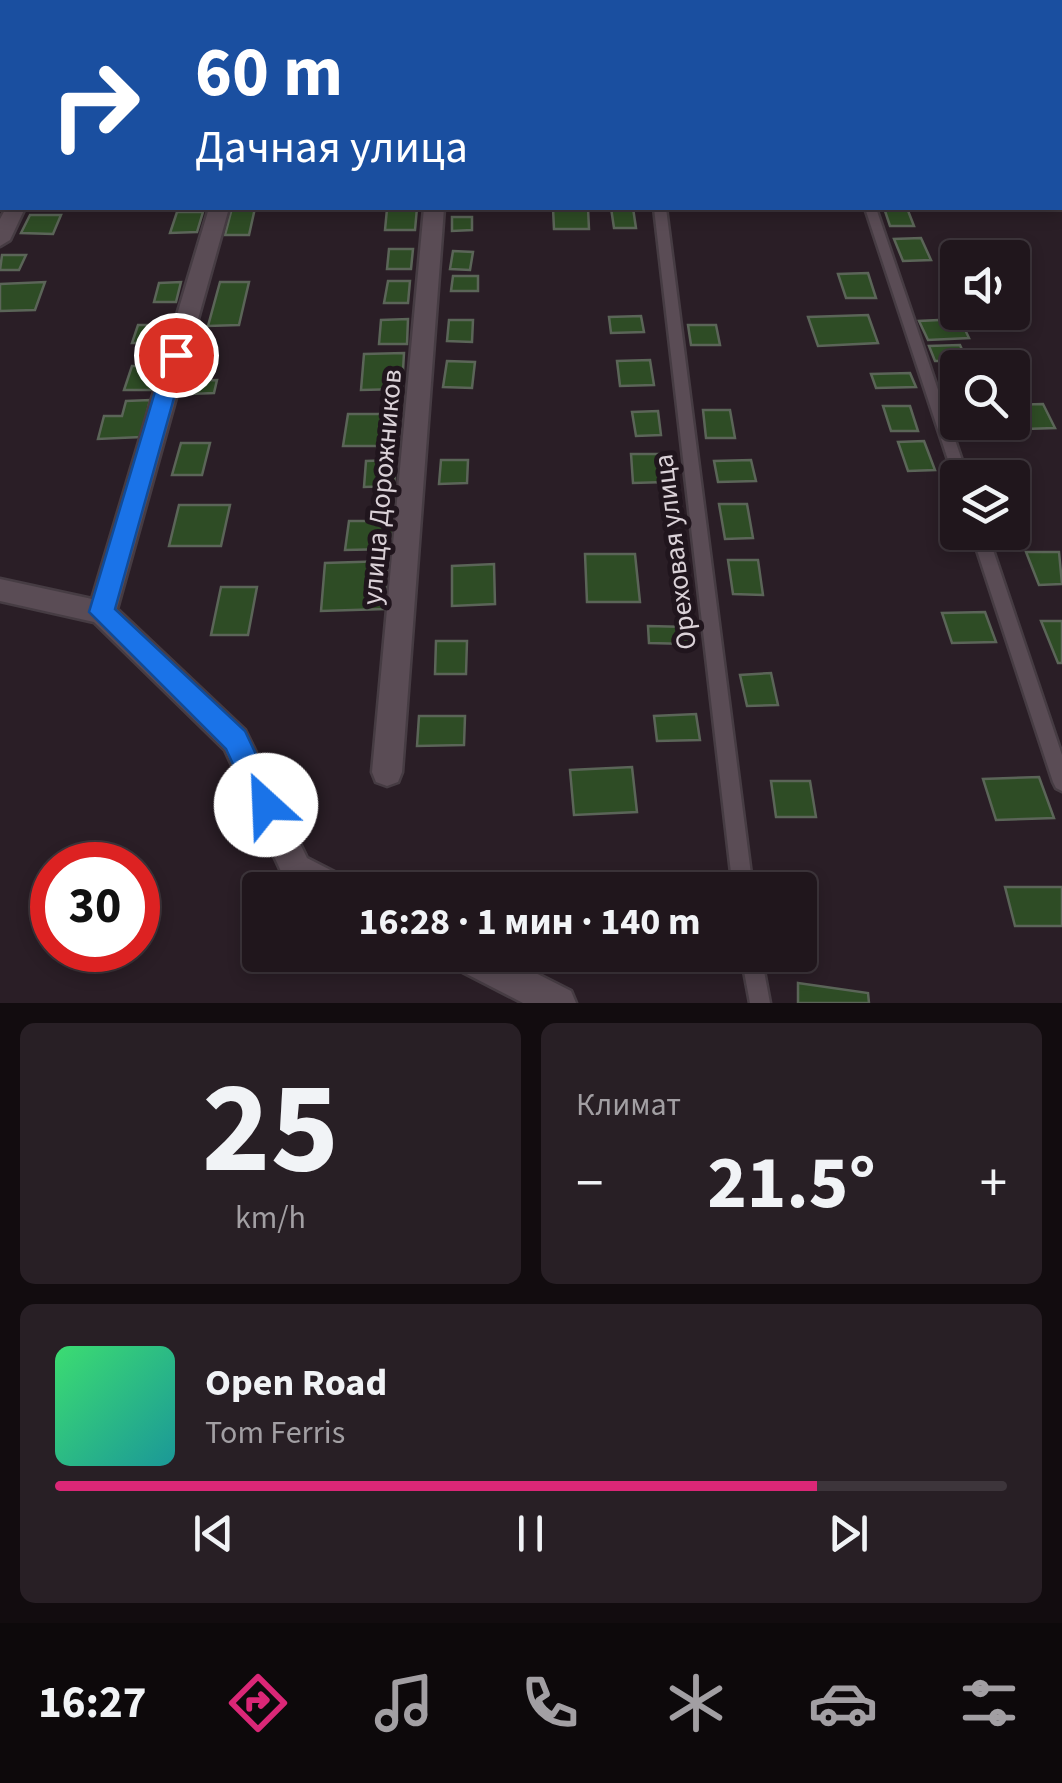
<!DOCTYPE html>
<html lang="ru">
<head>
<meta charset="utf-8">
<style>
  :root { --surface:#20161c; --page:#281f25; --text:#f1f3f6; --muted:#a29fa3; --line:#3d353b; --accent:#db2777 }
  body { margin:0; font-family:"Source Sans 3",sans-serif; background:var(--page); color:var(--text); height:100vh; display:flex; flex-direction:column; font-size:38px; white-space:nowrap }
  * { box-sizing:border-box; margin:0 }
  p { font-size:32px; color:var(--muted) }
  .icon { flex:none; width:55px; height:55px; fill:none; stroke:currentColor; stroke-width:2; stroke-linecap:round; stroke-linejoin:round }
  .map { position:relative; height:1003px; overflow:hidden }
  .sheet { display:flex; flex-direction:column; gap:20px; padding:20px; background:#120c0f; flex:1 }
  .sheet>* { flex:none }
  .guide { position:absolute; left:0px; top:0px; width:1062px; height:210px; box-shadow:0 5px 15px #0003,0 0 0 2px var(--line); background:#1a4fa0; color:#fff; overflow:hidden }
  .buttons { position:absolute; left:940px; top:240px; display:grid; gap:20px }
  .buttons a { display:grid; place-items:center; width:90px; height:90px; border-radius:10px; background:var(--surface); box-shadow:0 5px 15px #0003,0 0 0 2px var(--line); font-size:50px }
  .speed { position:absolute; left:30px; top:842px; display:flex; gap:20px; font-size:50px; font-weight:700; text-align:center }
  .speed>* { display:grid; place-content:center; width:130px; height:130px; border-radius:50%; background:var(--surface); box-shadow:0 5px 15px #0003,0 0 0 2px var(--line); line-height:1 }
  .speed .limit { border:15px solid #d22; background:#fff; color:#111 }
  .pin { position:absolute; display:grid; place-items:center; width:85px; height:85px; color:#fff; margin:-42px; border:5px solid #fff; border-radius:50%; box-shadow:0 2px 10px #0007 }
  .me { position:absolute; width:110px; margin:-55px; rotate:335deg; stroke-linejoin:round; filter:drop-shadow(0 0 8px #0008) }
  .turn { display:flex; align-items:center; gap:35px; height:210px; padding:0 30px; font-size:45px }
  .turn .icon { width:130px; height:130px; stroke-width:2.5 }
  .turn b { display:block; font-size:70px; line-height:85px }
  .big { font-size:75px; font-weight:700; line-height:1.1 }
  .sheet .widget { flex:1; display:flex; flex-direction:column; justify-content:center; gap:15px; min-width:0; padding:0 35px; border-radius:15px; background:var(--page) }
  .sheet .dial { align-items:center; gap:0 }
  .dial b { font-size:130px; line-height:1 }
  .song { display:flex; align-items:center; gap:30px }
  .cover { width:120px; height:120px; border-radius:15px; background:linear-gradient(135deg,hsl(140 70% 55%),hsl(180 70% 35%)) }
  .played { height:10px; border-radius:5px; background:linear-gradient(90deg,var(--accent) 80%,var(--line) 80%) }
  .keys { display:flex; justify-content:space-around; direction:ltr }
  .heat { display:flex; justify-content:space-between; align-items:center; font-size:55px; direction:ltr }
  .sheet .tiles { flex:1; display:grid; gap:20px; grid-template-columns:1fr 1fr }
  .widget:last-child { grid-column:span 2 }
  .trip { position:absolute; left:242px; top:872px; width:575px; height:100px; border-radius:10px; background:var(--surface); box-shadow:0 5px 15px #0003,0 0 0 2px var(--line); font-weight:700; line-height:100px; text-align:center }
  .tab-bar { display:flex; height:160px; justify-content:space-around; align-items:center; background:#0d090b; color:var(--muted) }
  .tab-bar .icon { width:70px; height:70px }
  .tab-bar .selected { color:var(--accent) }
  .tab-bar b { font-size:45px; color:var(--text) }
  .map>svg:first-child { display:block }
  .building { fill:#2e4c25; stroke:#5b6558; stroke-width:2.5 }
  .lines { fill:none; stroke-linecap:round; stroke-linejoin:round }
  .lane-casing { stroke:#463c43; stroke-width:5 }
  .street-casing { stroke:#463c43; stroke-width:5 }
  .lane { fill:#5a4c55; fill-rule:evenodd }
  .street { fill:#5a4c55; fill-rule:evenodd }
  .route { fill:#1a73e8; stroke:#114b97; stroke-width:2.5 }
  .labels { text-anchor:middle; stroke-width:10; stroke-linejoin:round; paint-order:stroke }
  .street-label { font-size:28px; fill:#dad1d7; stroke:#20151d }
</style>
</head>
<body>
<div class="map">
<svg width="1062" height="1003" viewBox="0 0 1062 1003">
  <rect width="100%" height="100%" fill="#2a1e26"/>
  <path class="building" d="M232,208H255L249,235H225Z
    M417,208L415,230H385L387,209Z
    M553,208H588L589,229H554Z
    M611,208H633L636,228H614Z
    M884,208H907L914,226H890Z
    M177,212H203L197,232L170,233Z
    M30,215H61L53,234L21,233Z
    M452,217H472V230L452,231Z
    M921,238L931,260L903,261L894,239Z
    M389,249H413L411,269H387Z
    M453,251L473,252L470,270L450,269Z
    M2,255H26L19,270H0Z
    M868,273L876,298H846L838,274Z
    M453,276H478V291H451Z
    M388,281H410L408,303H384Z
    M45,282L35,310L0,311V284Z
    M181,282L176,302H154L159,283Z
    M220,282H249L239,325L208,326Z
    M868,315L878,343L818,346L808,317Z
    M641,316L644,332L611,333L609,317Z
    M408,319L407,344H379L381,320Z
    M960,319L969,338L928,340L919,321Z
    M449,320H473L472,342L447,341Z
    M138,325H175L170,343H132Z
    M688,325H716L720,345H691Z
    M960,345L967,361H935L929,346Z
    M404,353L402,389L361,390L364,354Z
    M650,360L654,385L620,386L617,361Z
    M447,361L475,362L472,388L443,387Z
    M132,366H163L157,390H124Z
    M910,373L916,387L876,388L871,374Z
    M217,380L214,393L190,394L193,381Z
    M150,400L141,437L98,439L104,416H122L126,401Z
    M1043,404L1055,428L962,431L958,422H1012V405Z
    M883,406H910L918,431H891Z
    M703,410H730L735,438H706Z
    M658,411L661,435L636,436L632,412Z
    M348,414H400L397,446H343Z
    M924,441L935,470L908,471L898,442Z
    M181,443H210L202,475H172Z
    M631,454H663L666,482L633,483Z
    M396,460L394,486L364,487L366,461Z
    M441,460H468L467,483L439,484Z
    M751,460L756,481L718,482L714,461Z
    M1004,462L1010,478H983L978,463Z
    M719,504H747L753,538L725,539Z
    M179,505H230L221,546H169Z
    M349,521H395L392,549L345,550Z
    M1026,552H1059L1062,584L1039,585Z
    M585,554H635L640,602H587Z
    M728,560H758L763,595L733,594Z
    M388,561L385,609L321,611L325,563Z
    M494,564L495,604L452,606V566Z
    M221,587H257L248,635H211Z
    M985,612L996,642L952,643L942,613Z
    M1041,621H1062V663H1058Z
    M648,626L688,627L689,644L649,643Z
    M436,641H467L466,674H435Z
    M771,673L778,705L747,706L740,675Z
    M696,714L700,740L657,741L654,716Z
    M419,716H465L464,745L417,746Z
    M632,767L637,812L574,815L570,770Z
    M1039,777L1054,818L996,820L983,779Z
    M771,781H810L816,817H776Z
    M1005,887H1062V926H1015Z
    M798,983L868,993L869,1003H798Z"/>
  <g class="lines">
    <g class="lane-casing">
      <path id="lane" d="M629,0H639L640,2H631Z
        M796,0H806L807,2H798Z
        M969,0H980L982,2H971Z
        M1060,95H1062V101H1060Z
        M1060,125H1062V134H1060Z
        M654,208H666L753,890H733Z
        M865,208H876L968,478H958V483L954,478Z
        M971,532H987L1062,755V791L1056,788L1053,782Z
        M741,955H761L770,1003H750Z"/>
    </g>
    <g class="street-casing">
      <path id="street" d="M6,208H25L10,240L0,246V219Z
        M209,208H229L117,609L245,730L307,858L348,879L353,890H304L285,880L225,750L94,622L0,601V579L92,599Z
        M424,208H444L402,772L398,782L387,786L376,782L372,772Z
        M448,955H500L571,991L576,1003H523L453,967Z"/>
    </g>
    <use href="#lane" class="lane"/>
    <use href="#street" class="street"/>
  </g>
  <path class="route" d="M176,348L186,355L115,609L245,731L280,805L276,814L266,818L256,814L226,749L89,612L166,355Z"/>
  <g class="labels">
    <g class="street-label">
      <text transform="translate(381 487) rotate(-85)" y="10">улица Дорожников</text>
      <text transform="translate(674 552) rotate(-97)" y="10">Ореховая улица</text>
    </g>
  </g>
</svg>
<div class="buttons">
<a><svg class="icon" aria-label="sound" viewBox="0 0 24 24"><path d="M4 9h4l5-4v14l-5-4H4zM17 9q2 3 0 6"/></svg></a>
<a><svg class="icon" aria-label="search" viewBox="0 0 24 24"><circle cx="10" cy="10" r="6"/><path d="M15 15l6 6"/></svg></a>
<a><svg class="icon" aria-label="layers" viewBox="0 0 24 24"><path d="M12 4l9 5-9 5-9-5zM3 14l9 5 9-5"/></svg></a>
</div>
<div class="speed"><div class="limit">30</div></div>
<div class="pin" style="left:176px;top:355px;background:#d93025"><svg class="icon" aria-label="arrive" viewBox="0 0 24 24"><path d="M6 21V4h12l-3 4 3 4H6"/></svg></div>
<svg class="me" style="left:266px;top:805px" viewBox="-20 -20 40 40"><circle r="19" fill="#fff"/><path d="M0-13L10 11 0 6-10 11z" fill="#1a73e8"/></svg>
<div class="trip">16:28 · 1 мин · 140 m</div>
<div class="guide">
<div class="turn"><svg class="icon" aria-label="right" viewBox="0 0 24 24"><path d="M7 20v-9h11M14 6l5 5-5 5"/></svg><div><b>60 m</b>Дачная улица</div></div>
</div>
</div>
<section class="sheet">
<div class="tiles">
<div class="widget dial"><b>25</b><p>km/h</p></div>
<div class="widget"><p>Климат</p>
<div class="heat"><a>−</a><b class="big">21.5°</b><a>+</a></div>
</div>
<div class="widget">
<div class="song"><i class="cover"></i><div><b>Open Road</b><p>Tom Ferris</p></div></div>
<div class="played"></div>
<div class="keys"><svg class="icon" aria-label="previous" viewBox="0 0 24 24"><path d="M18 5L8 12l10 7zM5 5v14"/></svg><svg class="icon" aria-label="pause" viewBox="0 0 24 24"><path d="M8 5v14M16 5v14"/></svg><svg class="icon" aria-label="next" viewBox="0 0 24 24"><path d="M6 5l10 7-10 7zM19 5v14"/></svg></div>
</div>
</div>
</section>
<nav class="tab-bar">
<b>16:27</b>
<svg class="icon selected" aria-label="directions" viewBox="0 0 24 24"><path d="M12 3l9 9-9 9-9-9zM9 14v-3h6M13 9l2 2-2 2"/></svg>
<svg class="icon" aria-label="music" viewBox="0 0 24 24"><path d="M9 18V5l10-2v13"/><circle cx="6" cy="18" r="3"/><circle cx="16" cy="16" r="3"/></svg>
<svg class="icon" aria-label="phone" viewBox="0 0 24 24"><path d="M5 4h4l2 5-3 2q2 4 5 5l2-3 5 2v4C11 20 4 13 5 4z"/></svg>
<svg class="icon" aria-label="climate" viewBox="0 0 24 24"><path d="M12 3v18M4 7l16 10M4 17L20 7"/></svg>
<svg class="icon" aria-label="car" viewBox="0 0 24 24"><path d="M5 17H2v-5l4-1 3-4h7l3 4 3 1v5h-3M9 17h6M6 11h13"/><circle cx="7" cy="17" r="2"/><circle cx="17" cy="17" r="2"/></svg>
<svg class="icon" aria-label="filters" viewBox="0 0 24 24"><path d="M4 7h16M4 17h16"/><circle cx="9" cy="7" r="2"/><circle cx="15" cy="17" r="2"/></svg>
</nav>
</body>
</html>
